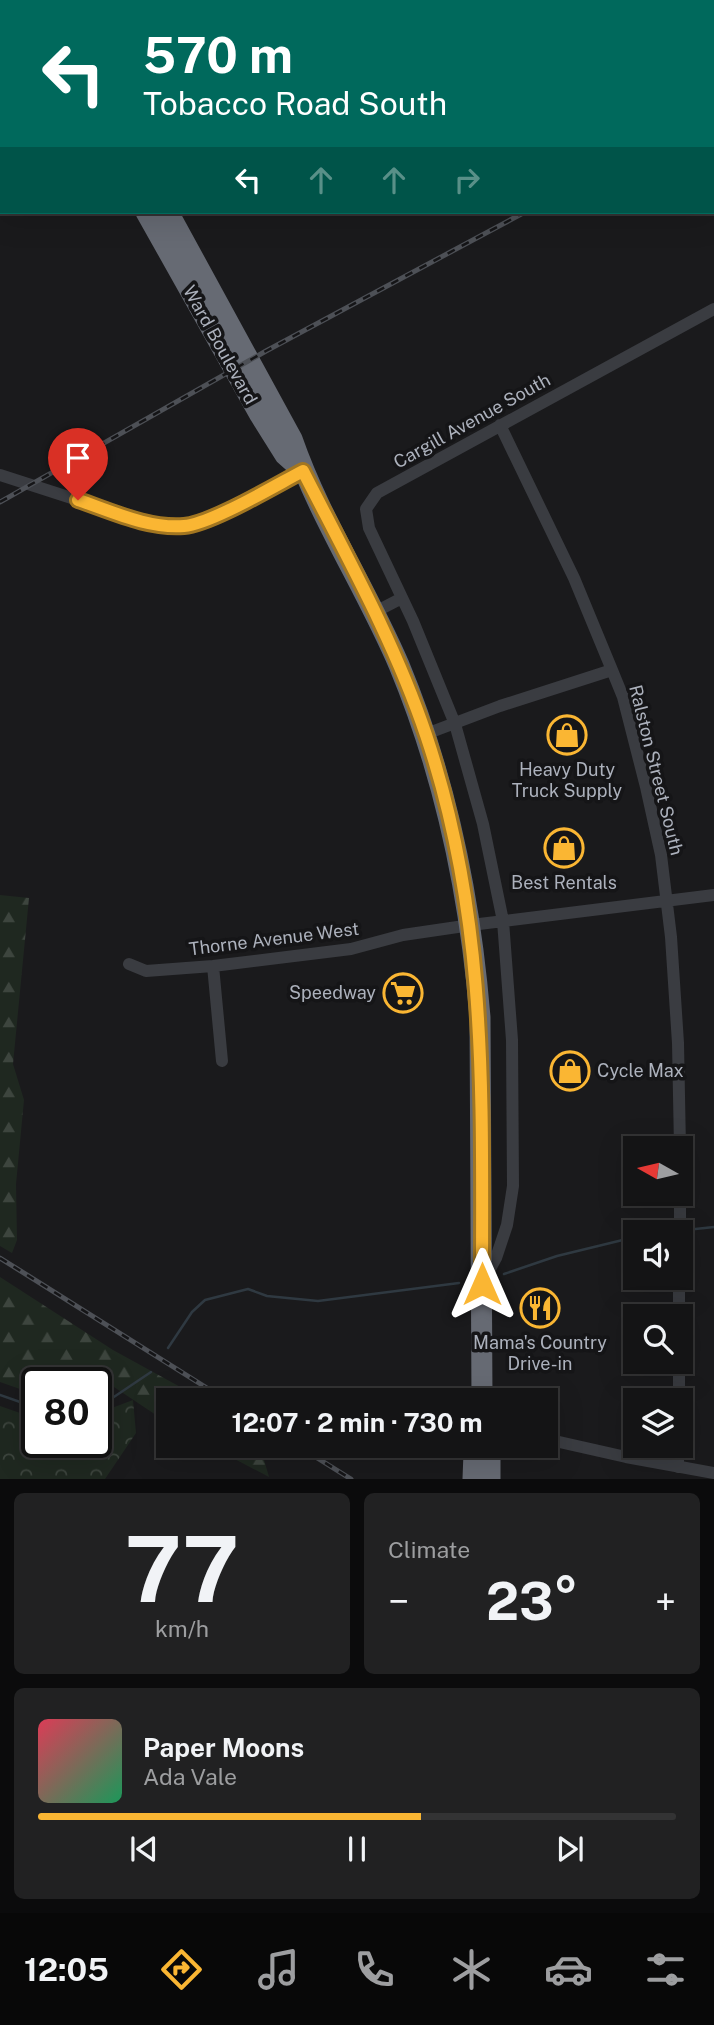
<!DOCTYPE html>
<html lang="en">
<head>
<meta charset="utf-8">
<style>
  :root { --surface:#141415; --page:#212122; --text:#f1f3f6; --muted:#9d9ea0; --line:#333334; --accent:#fab633 }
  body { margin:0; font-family:"Public Sans",sans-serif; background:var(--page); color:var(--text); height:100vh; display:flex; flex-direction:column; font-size:26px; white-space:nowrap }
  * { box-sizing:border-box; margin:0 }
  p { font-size:23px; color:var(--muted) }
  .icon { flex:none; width:38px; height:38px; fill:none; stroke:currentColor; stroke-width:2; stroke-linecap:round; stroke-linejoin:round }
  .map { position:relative; height:1479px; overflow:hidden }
  .drawer { display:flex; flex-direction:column; gap:14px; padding:14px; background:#0b0b0c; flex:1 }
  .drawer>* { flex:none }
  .guide { position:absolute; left:0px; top:0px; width:714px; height:214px; box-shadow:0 7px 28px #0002,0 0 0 2px var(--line); background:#00695c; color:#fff; overflow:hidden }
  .needle { width:46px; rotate:278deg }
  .fabs { position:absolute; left:623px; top:1136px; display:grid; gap:14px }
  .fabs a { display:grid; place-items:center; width:70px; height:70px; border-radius:0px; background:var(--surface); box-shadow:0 7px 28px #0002,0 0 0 2px var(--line); font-size:35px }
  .speed { position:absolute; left:21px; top:1367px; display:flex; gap:14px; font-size:35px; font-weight:700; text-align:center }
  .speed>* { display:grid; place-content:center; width:91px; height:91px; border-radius:50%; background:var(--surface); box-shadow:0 7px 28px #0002,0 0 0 2px var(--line); line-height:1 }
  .speed .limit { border:4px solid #111; border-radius:10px; background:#fff; color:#111 }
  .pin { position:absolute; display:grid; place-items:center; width:60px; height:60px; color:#fff; margin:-72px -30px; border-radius:50% 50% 50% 0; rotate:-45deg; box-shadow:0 0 7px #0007 }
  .pin .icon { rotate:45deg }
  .me { position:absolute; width:77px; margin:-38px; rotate:0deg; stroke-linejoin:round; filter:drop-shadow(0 0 5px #0008) }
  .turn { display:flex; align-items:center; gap:24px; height:147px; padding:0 28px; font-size:32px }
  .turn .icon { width:91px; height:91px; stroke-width:2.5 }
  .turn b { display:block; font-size:49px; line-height:60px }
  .lanes { display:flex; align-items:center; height:66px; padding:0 28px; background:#0003; justify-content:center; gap:35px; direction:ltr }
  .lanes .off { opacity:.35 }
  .big { font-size:52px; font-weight:700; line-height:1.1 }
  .drawer .tile { flex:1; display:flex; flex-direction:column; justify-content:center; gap:10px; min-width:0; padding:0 24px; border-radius:10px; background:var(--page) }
  .drawer .dial { align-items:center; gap:0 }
  .dial b { font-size:91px; line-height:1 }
  .song { display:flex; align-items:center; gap:21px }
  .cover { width:84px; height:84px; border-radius:10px; background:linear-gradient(135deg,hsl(350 70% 55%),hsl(150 70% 35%)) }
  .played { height:7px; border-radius:4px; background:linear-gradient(90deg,var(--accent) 60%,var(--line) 60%) }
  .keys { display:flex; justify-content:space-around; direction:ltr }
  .heat { display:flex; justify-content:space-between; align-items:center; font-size:38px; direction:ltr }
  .drawer .tiles { flex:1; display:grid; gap:14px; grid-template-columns:1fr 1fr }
  .tile:last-child { grid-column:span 2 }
  .trip { position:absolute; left:156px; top:1388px; width:402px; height:70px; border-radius:0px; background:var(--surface); box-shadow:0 7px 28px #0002,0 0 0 2px var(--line); font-weight:700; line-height:70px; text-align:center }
  .menu { display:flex; height:112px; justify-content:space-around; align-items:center; background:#080808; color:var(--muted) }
  .menu .icon { width:49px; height:49px }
  .menu .active { color:var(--accent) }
  .menu b { font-size:32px; color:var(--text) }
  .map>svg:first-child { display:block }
  .forest { fill:url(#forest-firs) }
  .park { fill:url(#park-crowns) }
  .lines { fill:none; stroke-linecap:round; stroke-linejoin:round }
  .stream { stroke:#2f3941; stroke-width:2.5 }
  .street { stroke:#3a3c41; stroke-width:12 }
  .secondary { stroke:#484b51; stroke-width:16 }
  .highway { stroke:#666a73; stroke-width:21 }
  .rail-casing { stroke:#4d5056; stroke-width:5 }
  .rail { stroke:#151517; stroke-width:2.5; stroke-dasharray:8; stroke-linecap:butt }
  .route-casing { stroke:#a27621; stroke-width:18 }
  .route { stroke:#fab633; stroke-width:12 }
  .labels { text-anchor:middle; stroke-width:7; stroke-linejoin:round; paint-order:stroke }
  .street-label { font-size:18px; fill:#acb1bc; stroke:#151517 }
  .poi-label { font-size:18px; fill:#acb1bc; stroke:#151517 }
</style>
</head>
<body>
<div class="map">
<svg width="714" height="1479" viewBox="0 0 714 1479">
  <defs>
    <pattern id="forest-firs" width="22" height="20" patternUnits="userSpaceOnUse" patternTransform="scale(1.75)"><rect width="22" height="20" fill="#1f2820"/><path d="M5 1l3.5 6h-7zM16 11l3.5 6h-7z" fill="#3d453e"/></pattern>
    <pattern id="park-crowns" width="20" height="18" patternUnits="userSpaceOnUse" patternTransform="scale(1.75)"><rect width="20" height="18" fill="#1f2820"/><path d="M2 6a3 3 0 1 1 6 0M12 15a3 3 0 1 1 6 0" fill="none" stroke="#3d453e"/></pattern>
  </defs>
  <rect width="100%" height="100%" fill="#1a1a1c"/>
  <path class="forest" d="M0,895L29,898L13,1064L24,1100L16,1184L17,1240L12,1253L0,1246Z
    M0,1277L113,1350L204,1400H168V1423L111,1385L96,1393V1382H37V1395L0,1382Z
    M210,1446H260L269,1477Z"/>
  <path class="park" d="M133,1400L136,1433L105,1479H0V1406L37,1419V1442H96V1414Z"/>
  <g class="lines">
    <path class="stream" d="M686,1230L714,1227
      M661,1232L675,1231
      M504,1274L557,1256L635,1237
      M168,1348L192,1312L205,1300L248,1289L267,1296L318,1301L459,1283
      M0,1395L37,1408
      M96,1409L151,1372"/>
    <path class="street" d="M500,425L574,578L612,670L623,697L646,787L661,855L671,937L678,1043L680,1148
      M0,475L149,523L184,526L207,519L303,471
      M375,612L402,598
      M426,734L500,706L612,670
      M129,964L146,971L213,966L351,949L403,935L471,925L714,895
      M213,966L222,1061
      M680,1232V1194
      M484,1280L496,1258L507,1225L513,1186L512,1040L503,921L483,824L455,724L413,621L369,528L366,509L377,493L714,309
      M679,1316V1278
      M679,1400V1362
      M546,1439L626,1457L714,1473
      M678,1467V1446"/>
    <path class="secondary" d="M0,45L2,47"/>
    <path class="highway" d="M75,0V2
      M94,0V2
      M146,212L260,415L285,455L294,463
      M168,212L292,439C319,517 366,588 399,665C446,778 470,895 480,1017L482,1400
      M488,1446L490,1452V1479
      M473,1479L474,1453L477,1446"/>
    <g class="rail-casing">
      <path id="rail" d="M712,110L714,109
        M0,502L266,351L525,212
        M0,1258L226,1400
        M298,1446L351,1479"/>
    </g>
    <use href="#rail" class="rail"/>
  </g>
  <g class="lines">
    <g class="route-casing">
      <path id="route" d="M78,500C111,511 148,529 184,526C211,524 276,485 303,471C347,557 395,643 426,735C488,919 482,1094 482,1284"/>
    </g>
    <use href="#route" class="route"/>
  </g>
  <defs>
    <g id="shop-ring" transform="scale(2.0125)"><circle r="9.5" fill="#151517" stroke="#fab633" stroke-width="1.5"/><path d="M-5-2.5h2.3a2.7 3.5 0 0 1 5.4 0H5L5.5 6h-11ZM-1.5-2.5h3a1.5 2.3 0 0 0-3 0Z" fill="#fab633"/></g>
    <g id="supermarket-ring" transform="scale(2.0125)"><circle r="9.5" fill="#151517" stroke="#fab633" stroke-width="1.5"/><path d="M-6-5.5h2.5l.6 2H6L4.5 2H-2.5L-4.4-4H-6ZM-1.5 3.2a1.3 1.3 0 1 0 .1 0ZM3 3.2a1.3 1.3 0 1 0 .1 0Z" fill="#fab633"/></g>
    <g id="restaurant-ring" transform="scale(2.0125)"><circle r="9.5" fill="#151517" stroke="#fab633" stroke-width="1.5"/><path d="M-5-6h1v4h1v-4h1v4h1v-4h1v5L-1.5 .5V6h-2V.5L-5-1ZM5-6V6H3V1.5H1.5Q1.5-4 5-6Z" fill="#fab633"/></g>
  </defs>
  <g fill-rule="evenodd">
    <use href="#shop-ring" x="567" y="735"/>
    <use href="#shop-ring" x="564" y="848"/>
    <use href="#supermarket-ring" x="403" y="993"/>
    <use href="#shop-ring" x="570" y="1071"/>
    <use href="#restaurant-ring" x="540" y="1308"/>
  </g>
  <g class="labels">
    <g class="street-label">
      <text transform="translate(220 345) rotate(61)" y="6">Ward Boulevard</text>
      <text transform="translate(472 421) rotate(-29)" y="6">Cargill Avenue South</text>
      <text transform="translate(656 770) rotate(76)" y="6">Ralston Street South</text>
      <text transform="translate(274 939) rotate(-7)" y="6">Thorne Avenue West</text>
    </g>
    <g class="poi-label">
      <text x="567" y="776">Heavy Duty<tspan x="567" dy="21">Truck Supply</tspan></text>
      <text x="564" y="889">Best Rentals</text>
      <text x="376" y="999" text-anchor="end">Speedway</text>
      <text x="597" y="1077" text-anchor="start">Cycle Max</text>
      <text x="540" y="1349">Mama's Country<tspan x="540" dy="21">Drive-in</tspan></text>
    </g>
  </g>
</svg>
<div class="fabs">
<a><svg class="needle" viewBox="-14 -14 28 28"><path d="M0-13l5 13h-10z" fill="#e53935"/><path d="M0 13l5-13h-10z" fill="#9d9ea0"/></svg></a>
<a><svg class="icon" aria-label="sound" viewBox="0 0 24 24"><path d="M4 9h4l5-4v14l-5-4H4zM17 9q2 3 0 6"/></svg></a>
<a><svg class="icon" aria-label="search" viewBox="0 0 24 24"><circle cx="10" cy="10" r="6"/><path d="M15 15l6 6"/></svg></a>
<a><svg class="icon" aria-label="layers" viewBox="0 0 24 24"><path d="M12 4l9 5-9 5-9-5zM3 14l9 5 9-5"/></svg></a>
</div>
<div class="speed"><div class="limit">80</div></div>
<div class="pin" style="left:78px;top:500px;background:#d93025"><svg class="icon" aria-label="arrive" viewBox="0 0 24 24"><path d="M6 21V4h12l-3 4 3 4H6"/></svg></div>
<svg class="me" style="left:482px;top:1284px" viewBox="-20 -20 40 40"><path d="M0-17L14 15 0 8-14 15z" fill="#fab633" stroke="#fff" stroke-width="4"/></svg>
<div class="trip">12:07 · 2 min · 730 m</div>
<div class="guide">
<div class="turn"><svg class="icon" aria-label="left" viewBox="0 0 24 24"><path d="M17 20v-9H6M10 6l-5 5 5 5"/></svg><div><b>570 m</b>Tobacco Road South</div></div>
<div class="lanes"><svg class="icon" aria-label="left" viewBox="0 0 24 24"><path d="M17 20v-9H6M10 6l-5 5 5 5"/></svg><svg class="icon off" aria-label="ahead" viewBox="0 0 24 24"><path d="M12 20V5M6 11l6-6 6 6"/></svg><svg class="icon off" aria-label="ahead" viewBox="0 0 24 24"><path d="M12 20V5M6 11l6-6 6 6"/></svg><svg class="icon off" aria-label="right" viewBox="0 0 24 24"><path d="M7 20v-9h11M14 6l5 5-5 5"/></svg></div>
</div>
</div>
<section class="drawer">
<div class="tiles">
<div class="tile dial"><b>77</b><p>km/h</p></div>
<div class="tile"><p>Climate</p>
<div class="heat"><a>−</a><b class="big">23°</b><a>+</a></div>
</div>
<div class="tile">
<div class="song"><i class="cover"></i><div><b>Paper Moons</b><p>Ada Vale</p></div></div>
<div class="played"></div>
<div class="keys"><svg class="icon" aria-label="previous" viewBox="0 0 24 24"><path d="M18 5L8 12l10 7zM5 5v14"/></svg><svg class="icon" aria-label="pause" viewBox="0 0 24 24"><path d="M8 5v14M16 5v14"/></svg><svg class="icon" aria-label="next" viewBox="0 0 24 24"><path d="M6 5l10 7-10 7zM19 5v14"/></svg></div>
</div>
</div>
</section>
<nav class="menu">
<b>12:05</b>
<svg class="icon active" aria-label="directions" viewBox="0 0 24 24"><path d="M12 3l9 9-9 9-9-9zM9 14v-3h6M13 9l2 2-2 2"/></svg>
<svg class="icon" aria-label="music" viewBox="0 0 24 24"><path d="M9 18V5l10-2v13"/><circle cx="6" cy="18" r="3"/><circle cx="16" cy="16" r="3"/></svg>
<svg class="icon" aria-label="phone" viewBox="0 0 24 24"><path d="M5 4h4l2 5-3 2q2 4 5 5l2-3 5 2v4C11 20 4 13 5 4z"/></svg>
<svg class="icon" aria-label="climate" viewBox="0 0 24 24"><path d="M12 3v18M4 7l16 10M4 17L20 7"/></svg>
<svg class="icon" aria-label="car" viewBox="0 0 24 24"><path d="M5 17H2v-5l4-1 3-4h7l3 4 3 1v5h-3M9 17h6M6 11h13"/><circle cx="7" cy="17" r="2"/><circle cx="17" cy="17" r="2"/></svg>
<svg class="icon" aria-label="filters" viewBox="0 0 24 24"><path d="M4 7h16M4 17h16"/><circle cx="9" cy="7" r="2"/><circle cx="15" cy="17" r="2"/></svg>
</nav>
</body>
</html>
